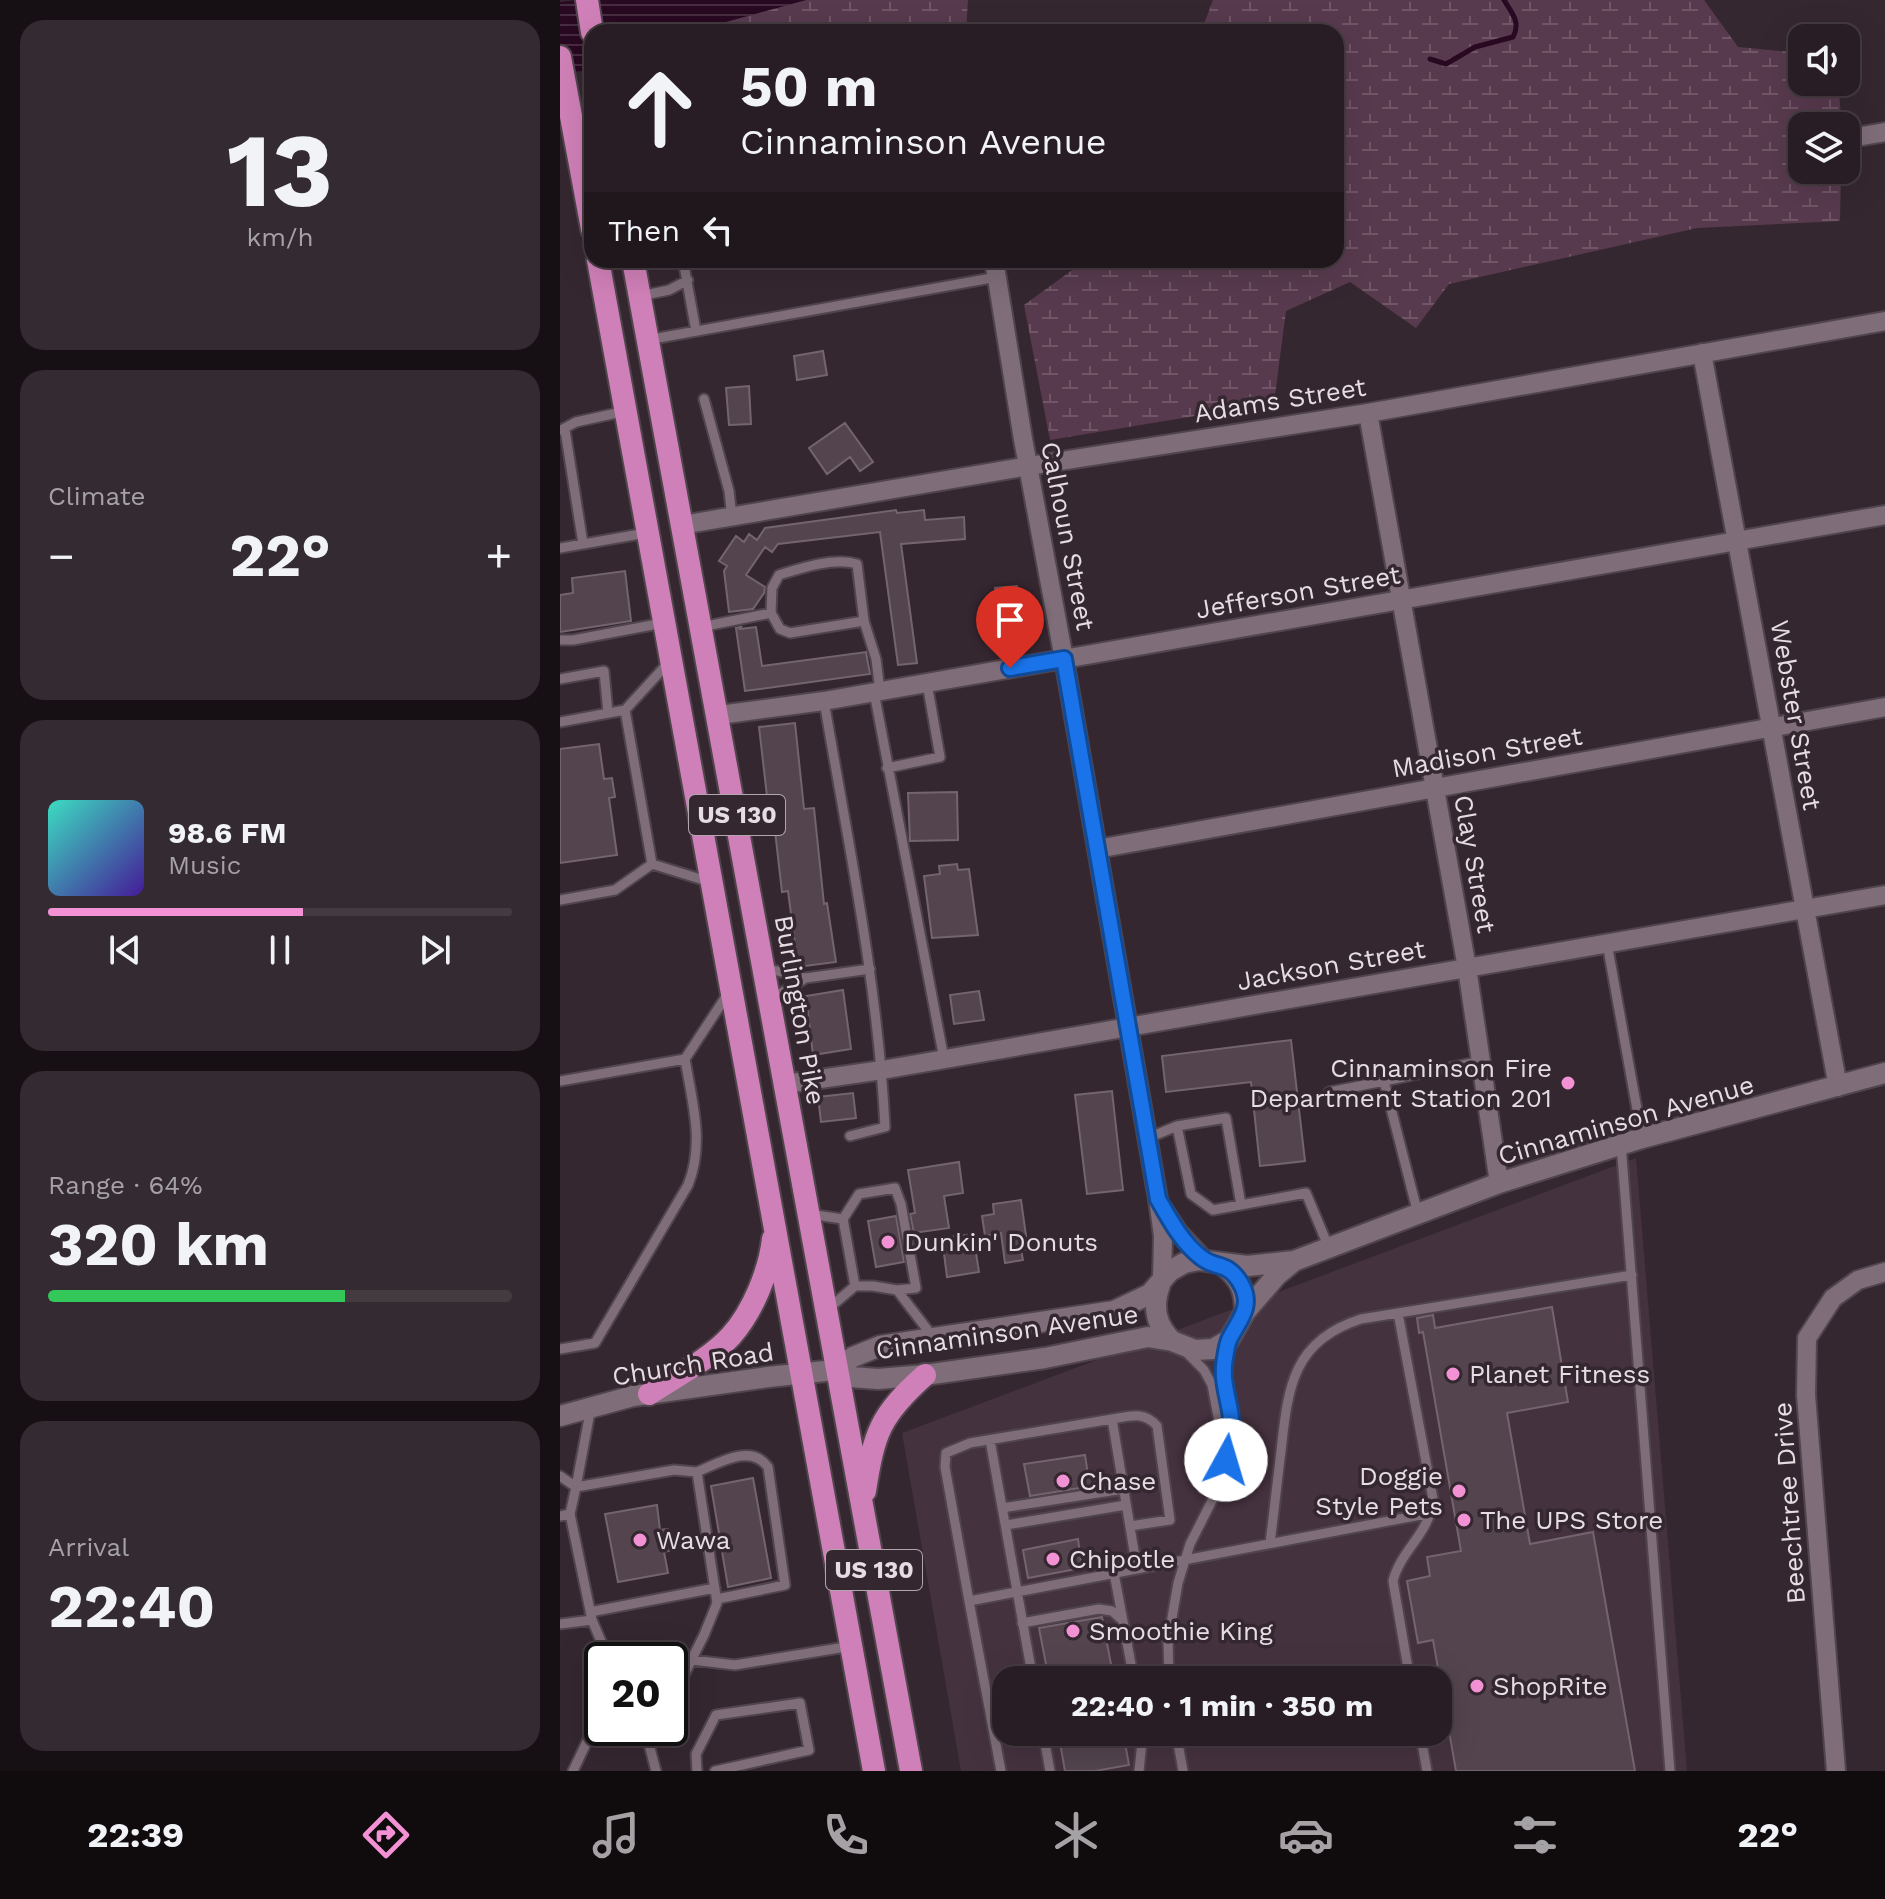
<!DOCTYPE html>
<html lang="en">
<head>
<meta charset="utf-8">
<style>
  :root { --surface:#281d24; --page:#342a31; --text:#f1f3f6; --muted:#a5a2a6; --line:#443b41; --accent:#f391d5 }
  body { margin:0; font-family:"Work Sans",sans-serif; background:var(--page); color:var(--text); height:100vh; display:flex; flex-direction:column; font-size:30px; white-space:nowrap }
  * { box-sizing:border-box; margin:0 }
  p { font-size:26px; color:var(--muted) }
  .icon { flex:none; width:44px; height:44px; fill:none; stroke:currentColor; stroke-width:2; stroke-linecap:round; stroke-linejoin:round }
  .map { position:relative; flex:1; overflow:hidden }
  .details { display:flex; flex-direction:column; gap:20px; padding:20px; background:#161014; width:560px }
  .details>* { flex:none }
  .guide { position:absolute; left:24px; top:24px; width:760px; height:244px; border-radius:24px; box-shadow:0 8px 32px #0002,0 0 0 2px var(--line); background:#281d24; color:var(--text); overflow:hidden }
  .fabs { position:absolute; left:1228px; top:24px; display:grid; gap:16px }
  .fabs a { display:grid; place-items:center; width:72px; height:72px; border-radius:16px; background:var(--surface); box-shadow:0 8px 32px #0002,0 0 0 2px var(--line); font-size:40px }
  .speed { position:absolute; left:24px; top:1642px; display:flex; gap:16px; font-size:40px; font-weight:700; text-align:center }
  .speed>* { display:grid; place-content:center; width:104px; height:104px; border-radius:50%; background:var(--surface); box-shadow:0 8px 32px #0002,0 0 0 2px var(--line); line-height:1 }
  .speed .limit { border:4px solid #111; border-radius:12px; background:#fff; color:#111 }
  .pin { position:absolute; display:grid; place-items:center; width:68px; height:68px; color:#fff; margin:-82px -34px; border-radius:50% 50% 50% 0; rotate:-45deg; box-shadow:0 0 8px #0007 }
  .pin .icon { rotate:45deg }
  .me { position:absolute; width:88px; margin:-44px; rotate:6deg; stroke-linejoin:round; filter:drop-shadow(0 0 6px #0008) }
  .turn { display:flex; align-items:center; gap:28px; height:168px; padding:0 24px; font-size:36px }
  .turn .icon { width:104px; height:104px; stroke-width:2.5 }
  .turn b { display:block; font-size:56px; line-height:68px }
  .then { display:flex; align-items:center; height:76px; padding:0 24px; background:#0003; gap:16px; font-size:30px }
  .big { font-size:60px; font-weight:700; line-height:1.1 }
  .details .card { flex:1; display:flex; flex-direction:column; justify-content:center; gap:12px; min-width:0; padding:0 28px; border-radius:24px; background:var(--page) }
  .details .dial { align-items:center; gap:0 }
  .dial b { font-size:104px; line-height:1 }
  .song { display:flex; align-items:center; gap:24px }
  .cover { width:96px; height:96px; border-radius:12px; background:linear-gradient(135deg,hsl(170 70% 55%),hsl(260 70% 35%)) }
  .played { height:8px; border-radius:4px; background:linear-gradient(90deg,var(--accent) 55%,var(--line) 55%) }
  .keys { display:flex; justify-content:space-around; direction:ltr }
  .heat { display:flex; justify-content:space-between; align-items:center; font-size:44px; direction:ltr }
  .charge { height:12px; border-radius:6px; background:linear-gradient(90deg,#34c759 64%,var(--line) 0) }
  .trip { position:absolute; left:432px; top:1666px; width:460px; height:80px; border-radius:24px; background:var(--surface); box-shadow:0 8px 32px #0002,0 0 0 2px var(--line); font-weight:700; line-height:80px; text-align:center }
  .tab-bar { display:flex; height:128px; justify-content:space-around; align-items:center; background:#100c0e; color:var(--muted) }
  .tab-bar .icon { width:56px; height:56px }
  .tab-bar .current { color:var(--accent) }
  .tab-bar b { font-size:36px; color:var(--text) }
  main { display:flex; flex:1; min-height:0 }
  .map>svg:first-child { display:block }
  .built { fill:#45323f; fill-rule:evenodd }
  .wetland { fill:url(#wetland-marsh) }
  .water { fill:url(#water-rules) }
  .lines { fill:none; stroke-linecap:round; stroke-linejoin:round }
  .stream { stroke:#290821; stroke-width:5 }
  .building { fill:#53444e; stroke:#74646e; stroke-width:2 }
  .service-casing { stroke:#51454d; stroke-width:13 }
  .minor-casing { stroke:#51454d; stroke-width:22 }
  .secondary-casing { stroke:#51454d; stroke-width:24 }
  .trunk-casing { stroke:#51454d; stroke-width:26 }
  .service { stroke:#7f6e79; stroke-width:9 }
  .minor { stroke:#7f6e79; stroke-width:18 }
  .secondary { stroke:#7f6e79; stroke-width:20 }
  .trunk { stroke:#d080b8; stroke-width:22 }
  .route-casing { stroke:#114b97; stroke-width:20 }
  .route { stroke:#1a73e8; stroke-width:14 }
  .poi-dot { fill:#f391d5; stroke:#352730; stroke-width:3 }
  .labels { text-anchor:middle; stroke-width:7; stroke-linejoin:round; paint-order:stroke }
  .shield { fill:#352730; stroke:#b1a6ad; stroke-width:2 }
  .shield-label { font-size:24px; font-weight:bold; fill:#e6dde3 }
  .street-label { font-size:26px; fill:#e6dde3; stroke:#352730 }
  .poi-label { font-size:26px; fill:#e6dde3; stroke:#352730; text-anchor:start }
</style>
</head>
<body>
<main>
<section class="details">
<div class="card dial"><b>13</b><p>km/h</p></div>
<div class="card"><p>Climate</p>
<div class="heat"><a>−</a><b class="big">22°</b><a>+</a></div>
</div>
<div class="card">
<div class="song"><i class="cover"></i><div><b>98.6 FM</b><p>Music</p></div></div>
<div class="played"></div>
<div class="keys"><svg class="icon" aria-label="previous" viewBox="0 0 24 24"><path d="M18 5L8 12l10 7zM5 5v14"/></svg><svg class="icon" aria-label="pause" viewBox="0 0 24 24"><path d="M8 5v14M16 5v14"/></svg><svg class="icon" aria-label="next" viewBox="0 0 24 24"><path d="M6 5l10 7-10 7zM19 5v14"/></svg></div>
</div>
<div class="card"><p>Range · 64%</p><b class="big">320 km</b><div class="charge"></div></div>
<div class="card"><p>Arrival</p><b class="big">22:40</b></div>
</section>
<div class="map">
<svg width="1325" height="1771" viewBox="0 0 1325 1771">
  <defs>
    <pattern id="wetland-marsh" width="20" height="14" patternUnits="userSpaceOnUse" patternTransform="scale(2)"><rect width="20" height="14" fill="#583a4e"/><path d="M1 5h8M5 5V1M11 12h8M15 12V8" fill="none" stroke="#705667"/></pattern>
    <pattern id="water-rules" width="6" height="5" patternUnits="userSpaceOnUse" patternTransform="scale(2)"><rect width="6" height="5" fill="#290821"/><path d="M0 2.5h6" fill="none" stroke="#482c41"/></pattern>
  </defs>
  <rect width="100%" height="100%" fill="#352730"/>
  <path class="built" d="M1076,1158L1127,1771H401L342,1433ZM446,1680H878V1732H446Z"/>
  <path class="wetland" d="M246,0H408L406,32H129Z
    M653,0H1144L1178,47L1242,53V82H1278L1282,126H1242V170H1281L1280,221L1137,228L889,284L856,328L790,282L726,311L714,403L490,440L464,305L526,260H776V32H641Z"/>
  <path class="water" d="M16,0H246L129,32H32V70L0,73V2Z"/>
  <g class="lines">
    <path class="stream" d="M870,59L886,64L915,47L953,37C961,22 952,13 944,0"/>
  </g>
  <path class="building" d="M263,351L267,375L237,380L234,356Z
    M189,386L191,424L169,425L166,388Z
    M285,423L313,462L300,471L290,457L267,474L249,448Z
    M336,510L337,513L364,510L365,520L404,517L405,539L341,544L357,663L338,665L320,532L218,544L212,552L205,547L186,575L205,587L204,593L193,609L169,612L164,571L167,566L159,561L176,536L184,542L189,534L197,540L205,528Z
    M65,571L71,621L0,632V595L13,593L12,578Z
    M457,586L461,624L426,627L424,605L437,604L435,588Z
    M181,627L180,629L196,627L202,666L306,652L310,674L185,691L176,628Z
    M235,723L244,809L254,808L264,904L267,903L276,962L238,967L228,891L222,892L211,796H207L199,727Z
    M39,744L44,779L52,778L55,797L49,798L57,855L0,863V749Z
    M397,792L398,840L350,841L348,793Z
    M397,864L398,870L409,869L418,935L372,938L364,876L380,874L379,866Z
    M283,990L291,1049L253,1055L246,996Z
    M419,991L424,1020L394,1024L390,995Z
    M731,1040L745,1161L700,1166L691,1082L606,1092L602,1056Z
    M552,1091L563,1190L527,1194L515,1095Z
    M293,1093L296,1118L261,1122L258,1097Z
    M399,1162L403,1193L384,1196L389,1228L354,1233L350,1214L355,1213L348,1170Z
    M461,1200L468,1250H461L463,1260L445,1263L441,1233L425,1236L422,1216L434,1214L433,1204Z
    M336,1216L344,1262L316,1267L308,1221Z
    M413,1234L419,1272L387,1277L382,1238Z
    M992,1307L1008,1402L947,1413L970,1544L1033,1532L1075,1771H896L873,1640L858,1643L847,1581L870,1576L867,1557L901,1551L863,1332L859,1333L857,1318L873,1315L875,1328Z
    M525,1455L528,1475L537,1474L538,1485L470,1496L464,1464Z
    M193,1478L211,1578L168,1587L151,1486Z
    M97,1505L100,1530L108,1529L112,1550L104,1552L108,1573L58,1582L45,1514Z
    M518,1539L522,1568L468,1578L463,1550Z
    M542,1617L554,1680H489L479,1628Z
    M498,1732H563L569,1765L535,1771H505Z"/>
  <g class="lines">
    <g class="service-casing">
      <path id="service" d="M123,260L136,331
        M80,296L109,290L128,280
        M87,340L437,277
        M144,399L169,491L172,517
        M1,430L16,422L66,411
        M5,430L23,544
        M0,548L86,533
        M211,613L212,588L219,575C241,568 274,557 297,564L304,621
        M141,627L211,613L220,629L230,633L304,621L316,659L320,691
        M0,640H13L103,623
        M0,679L44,671L48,713
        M314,692L384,1059
        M264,701C288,842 318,984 325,1127L290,1136
        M65,710L92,864
        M0,722L65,710L109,662
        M327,768L380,757L367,683
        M92,864L150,882
        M0,900L55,890L92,864
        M1047,943L1082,1137
        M205,968L246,978L310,969
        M211,999L246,978
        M0,1081L125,1059
        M769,1092L824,1081
        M617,1126L666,1118L681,1205
        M588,1138L617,1126L631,1194L653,1210L746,1193L769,1248
        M1061,1144L1110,1771
        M249,1214L283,1219L295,1286H313L337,1290L373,1337
        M858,1214L824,1081L922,1061
        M283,1219L299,1194L335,1188L341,1204L356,1288L337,1290
        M268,1309L295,1286
        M838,1313L873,1499C871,1532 840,1551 833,1581L850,1680
        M0,1349L35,1343L128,1185C145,1143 132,1102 125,1059L169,992
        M628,1354L644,1370L652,1385L665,1453
        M552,1419C571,1416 584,1411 597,1426L610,1520L570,1526
        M430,1440L473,1680
        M137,1472C159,1463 191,1443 208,1467L225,1585L157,1599
        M0,1476L16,1487L31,1407
        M442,1508L564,1489
        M10,1514L16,1487L114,1470L137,1472L157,1603L144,1635L110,1703
        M0,1516L10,1514L32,1620L49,1660
        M446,1525L566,1505
        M710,1543C714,1513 717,1482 721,1451C728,1388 732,1341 801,1319L1072,1275
        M554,1573L574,1680
        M409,1601L385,1467L386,1453L410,1443L552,1419L577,1569
        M30,1612L155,1588
        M462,1623L539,1609L552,1611L562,1620
        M0,1624L32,1620
        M45,1650L175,1665L292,1646
        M609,1680L608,1641L618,1583L630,1544L664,1477L672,1431L663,1378L668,1344
        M483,1732L490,1771
        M616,1732L623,1771
        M860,1732L867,1771
        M13,1771L42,1710
        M96,1771L90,1748L98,1728
        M137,1771L136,1754L156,1715L240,1703L249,1750L155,1771
        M441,1771L409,1601L871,1513
        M579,1771L583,1732"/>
    </g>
    <g class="minor-casing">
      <path id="minor" d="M1291,138L1325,132
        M434,260L463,439L504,659L598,1199L603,1236L602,1280
        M1142,353L1278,1087
        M808,413L907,968L939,1183
        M122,525L469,466L808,413L1325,321
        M159,715L264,701L1325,515
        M537,849L1325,707
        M225,1084L322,1070L1325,895
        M603,1209L618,1232L644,1260
        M1276,1771L1246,1395L1247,1338L1273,1298L1298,1280L1325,1272"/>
    </g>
    <g class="secondary-casing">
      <path id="secondary" d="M663,1265C680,1279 685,1290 685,1312
        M600,1285C592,1307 596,1325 612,1341
        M275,1370L293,1357L320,1346L554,1311L590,1294L610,1271L624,1263L639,1260L687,1266L734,1261L939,1183L1082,1138L1325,1073
        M0,1416L73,1396L208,1377L275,1370L291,1377L318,1379L365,1375L485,1358L588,1337L612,1341L635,1350L653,1349L669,1340L685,1312L717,1275L734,1261"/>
    </g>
    <g class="trunk-casing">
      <path id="trunk" d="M27,0L32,32
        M0,57L32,229
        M38,260L314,1771
        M73,260L351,1771
        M89,1394C116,1376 149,1360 171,1336C193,1311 209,1272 213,1239
        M305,1491C314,1433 320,1415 365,1375"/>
    </g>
    <use href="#service" class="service"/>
    <use href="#minor" class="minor"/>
    <use href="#secondary" class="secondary"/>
    <use href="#trunk" class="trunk"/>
  </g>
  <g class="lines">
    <g class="route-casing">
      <path id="route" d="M450,668L504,659L598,1199C610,1220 622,1243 642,1258C656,1269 668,1261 681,1284C694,1307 678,1321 669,1340C667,1345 666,1352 665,1358C660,1384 672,1405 672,1430C672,1440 668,1451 666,1460"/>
    </g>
    <use href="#route" class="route"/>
  </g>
  <g class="poi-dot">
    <circle cx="1008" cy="1083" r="8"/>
    <circle cx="328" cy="1242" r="8"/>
    <circle cx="893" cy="1374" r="8"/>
    <circle cx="503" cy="1481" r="8"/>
    <circle cx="899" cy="1491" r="8"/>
    <circle cx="904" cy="1520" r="8"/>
    <circle cx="80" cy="1540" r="8"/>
    <circle cx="493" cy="1559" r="8"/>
    <circle cx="513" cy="1631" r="8"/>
    <circle cx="917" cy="1686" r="8"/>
  </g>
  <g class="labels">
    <g class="shield">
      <rect x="129" y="795" width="96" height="40" rx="6"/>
      <rect x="266" y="1550" width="96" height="40" rx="6"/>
    </g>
    <g class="shield-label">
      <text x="177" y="823">US 130</text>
      <text x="314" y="1578">US 130</text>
    </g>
    <g class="street-label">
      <text transform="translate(720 400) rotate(-9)" y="9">Adams Street</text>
      <text transform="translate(508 536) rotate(79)" y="9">Calhoun Street</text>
      <text transform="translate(738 592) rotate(-10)" y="9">Jefferson Street</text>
      <text transform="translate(1236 715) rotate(80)" y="9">Webster Street</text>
      <text transform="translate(927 752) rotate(-10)" y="9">Madison Street</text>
      <text transform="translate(915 864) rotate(80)" y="9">Clay Street</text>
      <text transform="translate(771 965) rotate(-10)" y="9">Jackson Street</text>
      <text transform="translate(240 1010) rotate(80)" y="9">Burlington Pike</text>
      <text transform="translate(1066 1120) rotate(-16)" y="9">Cinnaminson Avenue</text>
      <text transform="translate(447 1332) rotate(-8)" y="9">Cinnaminson Avenue</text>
      <text transform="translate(133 1364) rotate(-9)" y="9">Church Road</text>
      <text transform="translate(1229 1503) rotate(-94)" y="9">Beechtree Drive</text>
    </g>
    <g class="poi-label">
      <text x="992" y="1077" text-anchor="end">Cinnaminson Fire<tspan x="992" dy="30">Department Station 201</tspan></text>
      <text x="344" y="1251">Dunkin' Donuts</text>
      <text x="909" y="1383">Planet Fitness</text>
      <text x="883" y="1485" text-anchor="end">Doggie<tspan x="883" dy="30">Style Pets</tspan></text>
      <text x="519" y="1490">Chase</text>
      <text x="920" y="1529">The UPS Store</text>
      <text x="96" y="1549">Wawa</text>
      <text x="509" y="1568">Chipotle</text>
      <text x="529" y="1640">Smoothie King</text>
      <text x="933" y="1695">ShopRite</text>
    </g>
  </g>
</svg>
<div class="fabs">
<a><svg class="icon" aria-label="sound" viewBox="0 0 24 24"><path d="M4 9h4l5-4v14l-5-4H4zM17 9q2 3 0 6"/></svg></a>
<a><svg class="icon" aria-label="layers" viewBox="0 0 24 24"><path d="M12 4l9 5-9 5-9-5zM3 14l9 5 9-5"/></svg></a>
</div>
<div class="speed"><div class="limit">20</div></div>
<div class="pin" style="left:450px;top:668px;background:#d93025"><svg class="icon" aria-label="arrive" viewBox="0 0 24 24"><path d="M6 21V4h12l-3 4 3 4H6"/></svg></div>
<svg class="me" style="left:666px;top:1460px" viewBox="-20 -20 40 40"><circle r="19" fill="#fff"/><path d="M0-13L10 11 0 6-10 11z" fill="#1a73e8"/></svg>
<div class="trip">22:40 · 1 min · 350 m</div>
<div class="guide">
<div class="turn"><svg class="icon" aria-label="ahead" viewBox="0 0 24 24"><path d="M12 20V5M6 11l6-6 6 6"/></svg><div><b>50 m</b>Cinnaminson Avenue</div></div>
<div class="then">Then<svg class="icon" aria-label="left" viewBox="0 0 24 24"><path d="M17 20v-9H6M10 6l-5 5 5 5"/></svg></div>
</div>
</div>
</main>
<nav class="tab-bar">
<b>22:39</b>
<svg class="icon current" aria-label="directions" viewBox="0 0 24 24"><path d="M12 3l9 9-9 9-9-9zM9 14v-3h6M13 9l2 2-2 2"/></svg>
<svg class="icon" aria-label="music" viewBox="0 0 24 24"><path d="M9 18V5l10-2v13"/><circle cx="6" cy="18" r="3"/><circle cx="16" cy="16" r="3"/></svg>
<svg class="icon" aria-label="phone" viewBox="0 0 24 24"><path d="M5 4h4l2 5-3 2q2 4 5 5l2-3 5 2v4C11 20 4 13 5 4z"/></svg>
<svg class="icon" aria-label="climate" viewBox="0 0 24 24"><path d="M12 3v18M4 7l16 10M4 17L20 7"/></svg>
<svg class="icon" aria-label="car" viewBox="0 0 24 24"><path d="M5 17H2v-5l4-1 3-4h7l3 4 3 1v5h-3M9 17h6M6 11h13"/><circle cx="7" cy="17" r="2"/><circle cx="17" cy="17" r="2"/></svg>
<svg class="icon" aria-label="filters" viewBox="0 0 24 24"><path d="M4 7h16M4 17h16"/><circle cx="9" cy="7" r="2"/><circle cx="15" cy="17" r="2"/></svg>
<b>22°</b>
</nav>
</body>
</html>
